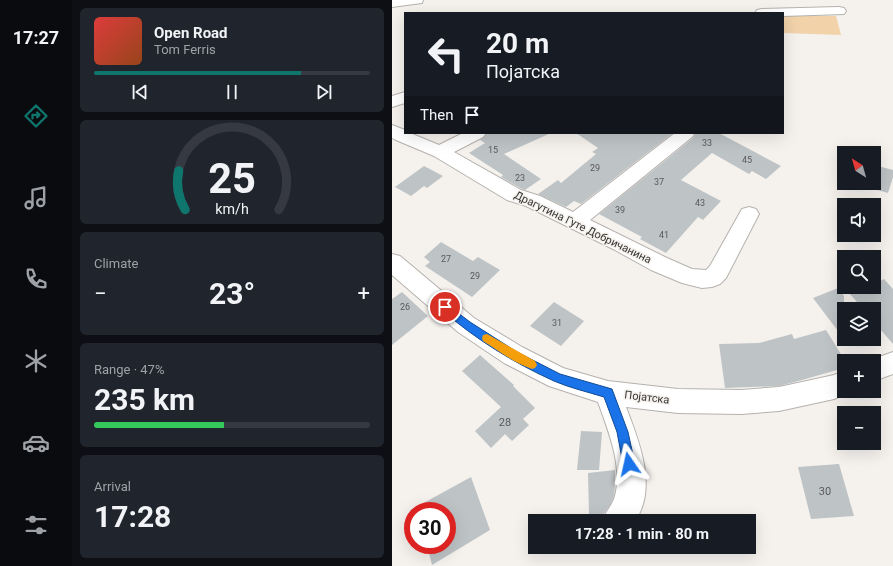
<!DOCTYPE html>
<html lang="en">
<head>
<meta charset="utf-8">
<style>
  :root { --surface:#171b24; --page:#20242c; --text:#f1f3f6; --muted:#9ea1a6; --line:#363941; --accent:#0f766e }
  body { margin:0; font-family:Roboto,sans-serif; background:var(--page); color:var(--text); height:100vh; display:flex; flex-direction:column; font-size:15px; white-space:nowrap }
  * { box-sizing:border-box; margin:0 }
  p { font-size:13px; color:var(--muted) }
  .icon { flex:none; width:22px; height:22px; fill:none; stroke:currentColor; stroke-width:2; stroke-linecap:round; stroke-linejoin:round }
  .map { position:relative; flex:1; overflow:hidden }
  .panel { display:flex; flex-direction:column; gap:8px; padding:8px; background:#0d0f14; width:320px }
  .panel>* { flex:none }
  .banner { position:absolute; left:12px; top:12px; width:380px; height:122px; border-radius:0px; box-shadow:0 4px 16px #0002; background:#171b24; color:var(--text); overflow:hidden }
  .needle { width:26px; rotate:323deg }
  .buttons { position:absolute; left:445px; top:146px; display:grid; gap:8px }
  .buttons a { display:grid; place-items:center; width:44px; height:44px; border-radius:0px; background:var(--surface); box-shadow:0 4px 16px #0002; font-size:20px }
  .speed { position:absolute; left:12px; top:502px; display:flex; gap:8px; font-size:20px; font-weight:700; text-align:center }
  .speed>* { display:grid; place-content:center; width:52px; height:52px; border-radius:50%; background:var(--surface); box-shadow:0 4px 16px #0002; line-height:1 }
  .speed .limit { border:6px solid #d22; background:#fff; color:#111 }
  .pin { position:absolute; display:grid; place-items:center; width:34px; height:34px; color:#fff; margin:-17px; border:2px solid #fff; border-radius:50%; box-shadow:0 1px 4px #0007 }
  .me { position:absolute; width:44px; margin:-22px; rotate:349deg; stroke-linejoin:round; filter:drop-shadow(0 0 3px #0008) }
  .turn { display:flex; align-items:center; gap:14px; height:84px; padding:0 16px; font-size:18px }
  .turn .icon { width:52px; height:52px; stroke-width:2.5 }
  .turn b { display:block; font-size:28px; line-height:34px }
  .then { display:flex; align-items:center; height:38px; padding:0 16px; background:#0003; gap:8px; font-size:15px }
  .big { font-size:30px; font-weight:700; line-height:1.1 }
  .panel .tile { flex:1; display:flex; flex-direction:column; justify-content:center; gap:6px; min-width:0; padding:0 14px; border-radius:6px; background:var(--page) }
  .panel .dial { align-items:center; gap:0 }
  .dial svg { height:104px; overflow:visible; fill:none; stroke:var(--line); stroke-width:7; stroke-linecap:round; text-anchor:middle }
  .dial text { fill:var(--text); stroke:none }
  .song { display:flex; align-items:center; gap:12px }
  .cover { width:48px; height:48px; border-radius:6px; background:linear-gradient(135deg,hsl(0 70% 55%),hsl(20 70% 35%)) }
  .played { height:4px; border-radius:2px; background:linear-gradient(90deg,var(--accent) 75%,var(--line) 75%) }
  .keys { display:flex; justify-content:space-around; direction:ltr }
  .heat { display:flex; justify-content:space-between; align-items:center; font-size:22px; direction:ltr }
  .charge { height:6px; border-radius:3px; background:linear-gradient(90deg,#34c759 47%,var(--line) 0) }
  .trip { position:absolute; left:136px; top:514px; width:228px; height:40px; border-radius:0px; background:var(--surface); box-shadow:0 4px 16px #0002; font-weight:700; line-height:40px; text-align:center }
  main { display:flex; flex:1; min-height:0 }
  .tabs { display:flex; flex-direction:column; width:72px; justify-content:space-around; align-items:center; background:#090b0e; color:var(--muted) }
  .tabs .icon { width:28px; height:28px }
  .tabs .current { color:var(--accent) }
  .tabs b { font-size:18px; color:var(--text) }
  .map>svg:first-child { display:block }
  .green { fill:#f1d2a9 }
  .building { fill:#bec3c6 }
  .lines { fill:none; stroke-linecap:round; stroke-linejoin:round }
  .minor-casing { stroke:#b5b2ae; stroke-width:2 }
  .minor { fill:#fff; fill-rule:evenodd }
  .route { fill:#1a73e8; stroke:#114b97 }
  .slow { fill:#f59e0b }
  .labels { text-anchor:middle; stroke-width:3; stroke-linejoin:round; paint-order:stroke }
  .number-label { font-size:9px; fill:#595958 }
  .street-label { font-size:11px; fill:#373634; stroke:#f5f2ee }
  .near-number-label { font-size:11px; fill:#595958 }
</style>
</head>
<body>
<main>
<nav class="tabs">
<b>17:27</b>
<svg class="icon current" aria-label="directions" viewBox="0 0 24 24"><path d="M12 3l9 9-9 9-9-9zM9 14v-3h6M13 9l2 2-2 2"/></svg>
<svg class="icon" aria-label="music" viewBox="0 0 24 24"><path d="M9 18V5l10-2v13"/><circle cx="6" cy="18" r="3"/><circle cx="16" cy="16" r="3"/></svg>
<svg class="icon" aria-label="phone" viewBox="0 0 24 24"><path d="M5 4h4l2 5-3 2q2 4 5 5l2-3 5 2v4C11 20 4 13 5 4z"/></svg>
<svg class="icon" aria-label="climate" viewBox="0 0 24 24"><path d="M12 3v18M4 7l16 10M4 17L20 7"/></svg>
<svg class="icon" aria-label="car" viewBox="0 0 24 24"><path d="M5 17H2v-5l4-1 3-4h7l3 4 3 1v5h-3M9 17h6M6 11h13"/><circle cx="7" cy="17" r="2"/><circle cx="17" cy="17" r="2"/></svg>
<svg class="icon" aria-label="filters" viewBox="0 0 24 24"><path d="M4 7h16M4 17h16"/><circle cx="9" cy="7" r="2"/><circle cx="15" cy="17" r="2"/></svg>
</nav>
<section class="panel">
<div class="tile">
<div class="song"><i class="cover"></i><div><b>Open Road</b><p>Tom Ferris</p></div></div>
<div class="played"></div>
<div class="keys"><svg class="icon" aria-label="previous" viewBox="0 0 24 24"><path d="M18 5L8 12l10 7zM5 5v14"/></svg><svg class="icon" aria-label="pause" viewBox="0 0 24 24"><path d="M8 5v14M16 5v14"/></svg><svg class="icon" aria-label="next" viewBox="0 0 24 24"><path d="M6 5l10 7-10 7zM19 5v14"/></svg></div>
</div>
<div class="tile dial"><svg viewBox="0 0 100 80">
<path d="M14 69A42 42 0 1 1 86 69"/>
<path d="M14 69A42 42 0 0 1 9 39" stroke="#0f766e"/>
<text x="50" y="56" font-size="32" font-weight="700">25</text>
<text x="50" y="72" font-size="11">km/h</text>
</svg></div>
<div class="tile"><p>Climate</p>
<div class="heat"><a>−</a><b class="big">23°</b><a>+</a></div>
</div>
<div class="tile"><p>Range · 47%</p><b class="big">235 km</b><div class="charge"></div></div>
<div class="tile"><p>Arrival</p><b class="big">17:28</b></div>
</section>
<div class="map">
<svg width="501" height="566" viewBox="0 0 501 566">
  <rect width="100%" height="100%" fill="#f5f2ee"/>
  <path class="green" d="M391,16H444L449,35L391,33Z"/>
  <path class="building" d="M95,133H159L112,154L149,179L133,190L130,189L109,177L111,175L77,153L93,143L88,140Z
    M184,133H281L189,204L182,201L174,207L146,194L166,180L169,183L204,154L200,152L206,148Z
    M304,133H327L389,166L374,179L360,171L357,174L320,153L289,180L329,201L311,220L306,217L274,253L248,239L250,237L207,214L301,138Z
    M482,165L501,170V177L496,193L482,189Z
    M32,166L51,176L35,188L32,186L19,196L3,187Z
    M49,242L81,261L86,257L108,270L80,297L33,266L38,262L32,257Z
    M492,279L501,289V344L482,322V309H471L458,294L474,287H482V284Z
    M446,288L452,296V339L421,298Z
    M10,292L36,316L0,345V299Z
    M162,302L192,321L169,346L138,326Z
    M434,330L452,359V368L410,380L387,386L333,388L327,344L367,343L400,334L402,339Z
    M88,355L122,385L121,386L143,408L131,419L137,425L120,441L113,434L99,448L83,431L109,407L70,371Z
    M189,431L210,432L207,470H185Z
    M447,464L462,516L419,519L406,467Z
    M223,470V484L222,496L218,505L211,515L197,516L196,473Z
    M79,477L98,530L40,565L35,545H55V511H17Z"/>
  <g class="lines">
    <g class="minor-casing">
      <path id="minor" d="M0,0H31L30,3L0,7Z
        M447,7L452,8L454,11L452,14L391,16V13H363L365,10L370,9Z
        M13,92V103L0,107V96Z
        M0,125L13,130V133H18L47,145L71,133H94L91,137L62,152L129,190L148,196L181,212L283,133H303L300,137L198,220L275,258L300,269L314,270L318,266L350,209L357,207L364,209L367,214L334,278L328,284L320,287L310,288L290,283L259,270L223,250L134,206L115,200L42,156L4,140L0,138Z
        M0,254L8,256L82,318L130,347L171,368L216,381L286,389L349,390L387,387L442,375L452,371V391H461L442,399L387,411L349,414L286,413L234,407C247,441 266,488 243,521H210C213,513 221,504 223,496C231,466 216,430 206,402L157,386L112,363L66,332L0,275Z
        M501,352V374L482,381V361H476Z"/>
    </g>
    <use href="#minor" class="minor"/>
  </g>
  <path class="route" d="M53,303L78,322L125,352L168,374L220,389L236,432L243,464L241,468L237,470L233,468L231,464L225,432L212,397C196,392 178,388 162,381C122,363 83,339 50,310L48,307L50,304Z"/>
  <path class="slow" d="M95,334L143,361L145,365L143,368L140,369C122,363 107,351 91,341L90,338L91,335Z"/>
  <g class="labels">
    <g class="number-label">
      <text x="315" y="146">33</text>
      <text x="101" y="153">15</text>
      <text x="355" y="163">45</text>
      <text x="203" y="171">29</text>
      <text x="128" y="181">23</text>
      <text x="267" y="185">37</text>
      <text x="308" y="206">43</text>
      <text x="228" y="213">39</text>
      <text x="272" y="238">41</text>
      <text x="54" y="262">27</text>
      <text x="83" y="279">29</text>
      <text x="13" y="310">26</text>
      <text x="165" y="326">31</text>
    </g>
    <g class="street-label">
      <text transform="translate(191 227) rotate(26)" y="4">Драгутина Гуте Добричанина</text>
      <text transform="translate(255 397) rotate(7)" y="4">Појатска</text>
    </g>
    <g class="near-number-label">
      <text x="113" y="426">28</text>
      <text x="433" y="495">30</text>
    </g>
  </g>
</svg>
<div class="buttons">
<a><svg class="needle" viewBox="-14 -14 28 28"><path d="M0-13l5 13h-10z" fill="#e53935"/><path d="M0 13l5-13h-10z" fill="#9ea1a6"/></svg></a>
<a><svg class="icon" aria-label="sound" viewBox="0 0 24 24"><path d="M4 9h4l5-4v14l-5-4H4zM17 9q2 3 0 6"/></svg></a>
<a><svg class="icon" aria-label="search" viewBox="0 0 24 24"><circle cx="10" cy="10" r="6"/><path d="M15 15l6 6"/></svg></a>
<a><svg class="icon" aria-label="layers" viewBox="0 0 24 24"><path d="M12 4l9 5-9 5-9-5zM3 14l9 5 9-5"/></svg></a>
<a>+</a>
<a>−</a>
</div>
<div class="speed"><div class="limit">30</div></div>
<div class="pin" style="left:53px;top:307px;background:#d93025"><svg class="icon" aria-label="arrive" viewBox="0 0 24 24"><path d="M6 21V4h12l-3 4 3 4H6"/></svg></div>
<svg class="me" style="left:237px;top:464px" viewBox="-20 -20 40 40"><path d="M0-17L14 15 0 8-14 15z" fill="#1a73e8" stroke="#fff" stroke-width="4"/></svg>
<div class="trip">17:28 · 1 min · 80 m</div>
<div class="banner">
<div class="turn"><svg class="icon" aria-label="left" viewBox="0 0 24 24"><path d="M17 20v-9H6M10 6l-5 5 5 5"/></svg><div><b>20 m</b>Појатска</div></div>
<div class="then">Then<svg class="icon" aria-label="arrive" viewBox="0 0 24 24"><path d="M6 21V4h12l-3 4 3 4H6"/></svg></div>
</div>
</div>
</main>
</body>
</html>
